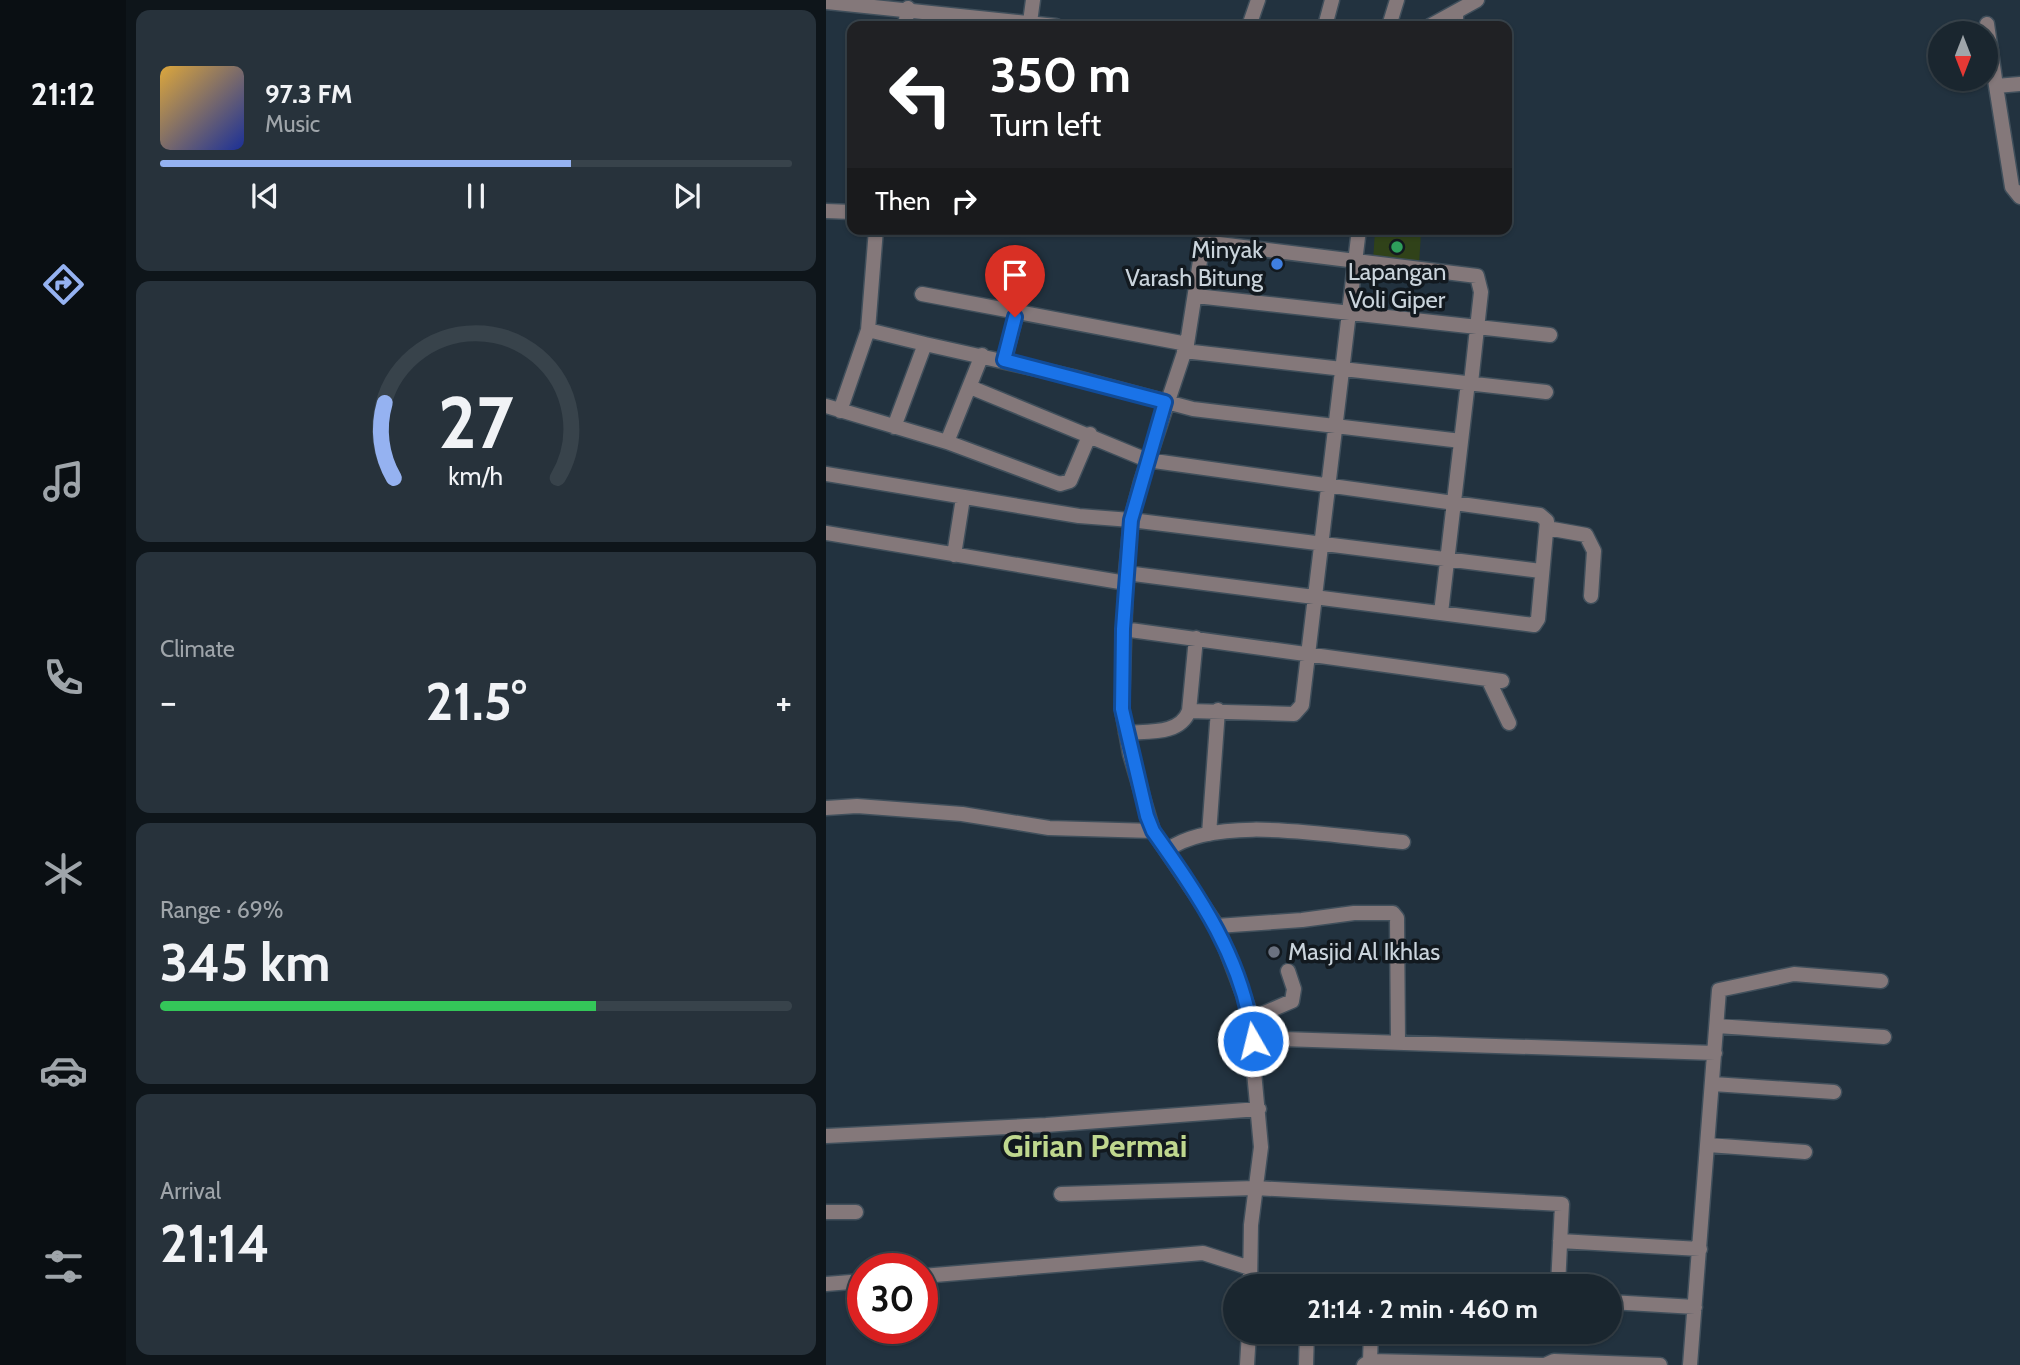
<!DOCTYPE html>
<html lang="en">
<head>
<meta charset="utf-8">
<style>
  :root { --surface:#1a262f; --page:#27323b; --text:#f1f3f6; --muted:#9fa5aa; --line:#38434b; --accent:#95b2f1 }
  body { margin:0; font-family:Cabin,sans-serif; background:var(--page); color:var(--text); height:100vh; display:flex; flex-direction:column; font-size:26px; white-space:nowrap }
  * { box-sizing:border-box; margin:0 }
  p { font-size:23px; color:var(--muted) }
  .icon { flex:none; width:38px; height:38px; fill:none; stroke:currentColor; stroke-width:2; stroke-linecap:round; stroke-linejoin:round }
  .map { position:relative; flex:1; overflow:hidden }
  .side { display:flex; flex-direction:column; gap:10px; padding:10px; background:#0e151a; width:700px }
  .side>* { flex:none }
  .top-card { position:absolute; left:21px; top:21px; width:665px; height:214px; border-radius:14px; box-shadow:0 2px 5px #0004,0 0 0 2px var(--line); background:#202124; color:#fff; overflow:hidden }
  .needle { width:46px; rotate:180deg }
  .tools { position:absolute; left:1102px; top:21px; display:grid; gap:14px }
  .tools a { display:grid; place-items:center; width:70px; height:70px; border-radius:50%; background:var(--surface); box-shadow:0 2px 5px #0004,0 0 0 2px var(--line); font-size:35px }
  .speed { position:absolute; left:21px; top:1253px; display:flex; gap:14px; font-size:35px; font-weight:700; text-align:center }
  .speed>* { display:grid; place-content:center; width:91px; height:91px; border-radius:50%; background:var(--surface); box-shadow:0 2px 5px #0004,0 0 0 2px var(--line); line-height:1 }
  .speed .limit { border:10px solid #d22; background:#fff; color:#111 }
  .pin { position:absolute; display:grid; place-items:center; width:60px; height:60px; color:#fff; margin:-72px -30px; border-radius:50% 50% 50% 0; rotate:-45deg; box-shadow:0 0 7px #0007 }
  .pin .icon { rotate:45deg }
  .me { position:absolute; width:77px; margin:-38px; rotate:352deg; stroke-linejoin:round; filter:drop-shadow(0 0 5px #0008) }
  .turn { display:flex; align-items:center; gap:24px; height:147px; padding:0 28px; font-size:32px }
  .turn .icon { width:91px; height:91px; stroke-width:2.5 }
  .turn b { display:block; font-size:49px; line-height:60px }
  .then { display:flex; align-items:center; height:66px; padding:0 28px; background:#0003; gap:14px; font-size:26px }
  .big { font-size:52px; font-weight:700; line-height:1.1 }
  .side .tile { flex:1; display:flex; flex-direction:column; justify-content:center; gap:10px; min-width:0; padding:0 24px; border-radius:14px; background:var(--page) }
  .side .dial { align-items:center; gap:0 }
  .dial svg { height:182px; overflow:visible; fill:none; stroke:var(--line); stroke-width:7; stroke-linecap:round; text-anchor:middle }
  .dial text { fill:var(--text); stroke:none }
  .song { display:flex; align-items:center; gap:21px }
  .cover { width:84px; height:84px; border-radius:10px; background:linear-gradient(135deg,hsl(40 70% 55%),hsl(230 70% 35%)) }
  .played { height:7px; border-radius:4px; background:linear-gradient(90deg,var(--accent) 65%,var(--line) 65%) }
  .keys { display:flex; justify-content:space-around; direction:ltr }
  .heat { display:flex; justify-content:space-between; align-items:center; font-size:38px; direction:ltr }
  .charge { height:10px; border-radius:5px; background:linear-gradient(90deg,#34c759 69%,var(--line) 0) }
  .trip { position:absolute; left:397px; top:1274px; width:399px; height:70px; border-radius:35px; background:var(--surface); box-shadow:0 2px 5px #0004,0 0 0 2px var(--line); font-weight:700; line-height:70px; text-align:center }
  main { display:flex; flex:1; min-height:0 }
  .tab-bar { display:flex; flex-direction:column; width:126px; justify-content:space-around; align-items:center; background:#0a0f13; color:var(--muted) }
  .tab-bar .icon { width:49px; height:49px }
  .tab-bar .current { color:var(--accent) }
  .tab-bar b { font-size:32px; color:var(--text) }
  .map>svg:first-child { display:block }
  .green { fill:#304219 }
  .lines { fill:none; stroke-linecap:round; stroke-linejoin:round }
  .service-casing { stroke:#404f5b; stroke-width:10 }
  .minor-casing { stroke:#404f5b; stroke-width:17 }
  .tertiary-casing { stroke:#404f5b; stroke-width:17 }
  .service { stroke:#84787a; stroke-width:7 }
  .minor { stroke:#84787a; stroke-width:14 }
  .tertiary { stroke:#84787a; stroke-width:14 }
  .route-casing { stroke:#114b97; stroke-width:18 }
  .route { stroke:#1a73e8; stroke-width:12 }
  .leisure-dot { fill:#2e9e5b; stroke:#12191f; stroke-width:2.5 }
  .shop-dot { fill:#3f7fe0; stroke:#12191f; stroke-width:2.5 }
  .worship-dot { fill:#6b7280; stroke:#12191f; stroke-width:2.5 }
  .labels { text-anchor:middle; stroke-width:7; stroke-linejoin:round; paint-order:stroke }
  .poi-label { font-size:24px; fill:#cad4dc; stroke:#12191f; text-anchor:end }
  .district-label { font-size:32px; font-weight:bold; fill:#bfd78e; stroke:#12191f }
</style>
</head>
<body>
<main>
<nav class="tab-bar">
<b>21:12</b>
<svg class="icon current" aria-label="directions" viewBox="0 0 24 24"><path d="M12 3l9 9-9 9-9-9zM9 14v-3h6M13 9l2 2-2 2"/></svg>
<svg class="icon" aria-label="music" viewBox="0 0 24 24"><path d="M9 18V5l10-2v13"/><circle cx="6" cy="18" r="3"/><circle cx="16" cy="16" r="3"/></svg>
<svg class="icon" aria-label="phone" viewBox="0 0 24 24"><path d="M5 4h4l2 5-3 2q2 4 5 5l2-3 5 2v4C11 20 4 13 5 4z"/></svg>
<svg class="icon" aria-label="climate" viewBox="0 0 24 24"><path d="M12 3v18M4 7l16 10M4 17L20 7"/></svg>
<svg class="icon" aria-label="car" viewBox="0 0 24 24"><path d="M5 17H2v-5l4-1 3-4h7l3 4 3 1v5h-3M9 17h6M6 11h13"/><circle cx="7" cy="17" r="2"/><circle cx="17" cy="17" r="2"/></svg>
<svg class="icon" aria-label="filters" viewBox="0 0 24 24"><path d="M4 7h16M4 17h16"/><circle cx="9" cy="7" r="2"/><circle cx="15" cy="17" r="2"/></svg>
</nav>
<section class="side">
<div class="tile">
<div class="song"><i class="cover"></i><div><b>97.3 FM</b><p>Music</p></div></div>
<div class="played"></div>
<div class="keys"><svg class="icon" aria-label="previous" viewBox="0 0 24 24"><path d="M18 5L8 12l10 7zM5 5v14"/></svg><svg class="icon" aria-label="pause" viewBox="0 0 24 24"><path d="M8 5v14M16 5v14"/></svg><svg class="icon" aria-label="next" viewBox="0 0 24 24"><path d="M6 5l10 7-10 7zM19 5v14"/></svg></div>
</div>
<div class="tile dial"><svg viewBox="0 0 100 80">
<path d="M14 69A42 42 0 1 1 86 69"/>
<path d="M14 69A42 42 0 0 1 10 36" stroke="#95b2f1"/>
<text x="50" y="56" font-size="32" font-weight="700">27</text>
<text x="50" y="72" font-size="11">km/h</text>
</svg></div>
<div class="tile"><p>Climate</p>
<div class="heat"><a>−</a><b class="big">21.5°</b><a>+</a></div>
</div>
<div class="tile"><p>Range · 69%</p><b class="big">345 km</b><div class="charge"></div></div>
<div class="tile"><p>Arrival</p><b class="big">21:14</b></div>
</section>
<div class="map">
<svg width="1194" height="1365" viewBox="0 0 1194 1365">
  <rect width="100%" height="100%" fill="#22323f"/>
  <path class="green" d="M549,231L595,233L593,265L547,261Z"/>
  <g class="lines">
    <g class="service-casing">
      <path id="service" d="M633,26L634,10"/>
    </g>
    <g class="minor-casing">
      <path id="minor" d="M204,22L207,0
        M1161,24L1170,86
        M79,26L82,8
        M423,26L432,0
        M499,26L506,0
        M563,26L571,0
        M1194,84L1170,86L1186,187L1194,197
        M0,211L26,212
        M379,229L361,344L315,482L305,520L300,573L296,709L304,754L327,831L391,926L422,1007L435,1147L425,1225L424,1286
        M377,242L651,276L655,292L645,383
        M96,294L361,344
        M370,296L724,335
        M42,330L99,344
        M358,351L720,392
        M178,360L191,311
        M144,387L321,460L714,515L721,521L712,619L708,625L300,573
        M0,406L121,442L234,484L244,481L264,434
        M14,411L42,330L50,229
        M68,427L99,344L247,377L367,409L635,441
        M121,442L156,355
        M0,474L253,516L305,520L715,571
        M721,528L760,535L768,551L765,596
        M0,533L300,583
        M128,555L137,498
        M615,613L642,382
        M297,629L676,681
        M662,679L683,723
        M363,711L370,638
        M300,733C322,731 354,735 363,711L468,714L476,705L533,229
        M0,808L31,806L136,814L223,828L327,831
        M383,834L392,710
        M341,850C393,812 515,838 577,842
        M391,926L476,920L528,913H567L571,918L572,1043
        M436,1014L448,1034L456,1039L889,1053
        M429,1017L466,1001L468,989L462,971
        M891,1026L1058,1037
        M887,1084L1008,1092
        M0,1136L220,1125L433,1109
        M882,1145L979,1152
        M235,1194L429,1188L736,1204L732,1286
        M0,1212H30
        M734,1241L874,1249
        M96,1276L377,1253L424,1268
        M0,1284L37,1281
        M784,1302L869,1307
        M544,1361L545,1332
        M421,1365L423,1332
        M480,1365L481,1332
        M538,1365L544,1361L718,1365
        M719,1365L728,1361L834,1365
        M864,1365L893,990L968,974L1055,981"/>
    </g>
    <g class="tertiary-casing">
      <path id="tertiary" d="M0,2L230,26
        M604,26L651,0"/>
    </g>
    <use href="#service" class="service"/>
    <use href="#minor" class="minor"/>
    <use href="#tertiary" class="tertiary"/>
  </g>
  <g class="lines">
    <g class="route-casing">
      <path id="route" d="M189,317L178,360L339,402L305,520L297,629L296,709L321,816L327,831C373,896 418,960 427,1041"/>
    </g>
    <use href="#route" class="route"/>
  </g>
  <circle class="leisure-dot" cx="571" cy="247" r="7"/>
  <circle class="shop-dot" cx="451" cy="264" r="7"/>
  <circle class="worship-dot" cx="448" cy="952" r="7"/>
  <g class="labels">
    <g class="poi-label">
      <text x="437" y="258">Minyak<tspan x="437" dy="28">Varash Bitung</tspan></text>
      <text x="571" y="280" text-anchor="middle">Lapangan<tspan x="571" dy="28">Voli Giper</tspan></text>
      <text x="462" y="960" text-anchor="start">Masjid Al Ikhlas</text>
    </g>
    <g class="district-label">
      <text x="269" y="1157">Girian Permai</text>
    </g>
  </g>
</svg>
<div class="tools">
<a><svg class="needle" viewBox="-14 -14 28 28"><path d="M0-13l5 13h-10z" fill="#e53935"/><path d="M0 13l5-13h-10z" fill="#9fa5aa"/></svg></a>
</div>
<div class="speed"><div class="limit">30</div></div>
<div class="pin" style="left:189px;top:317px;background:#d93025"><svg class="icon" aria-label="arrive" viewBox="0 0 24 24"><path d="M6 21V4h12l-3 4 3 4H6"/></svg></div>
<svg class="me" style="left:427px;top:1041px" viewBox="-20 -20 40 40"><circle r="17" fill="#1a73e8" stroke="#fff" stroke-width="3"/><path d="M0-11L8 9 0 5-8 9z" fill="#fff"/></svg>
<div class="trip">21:14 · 2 min · 460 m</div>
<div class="top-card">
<div class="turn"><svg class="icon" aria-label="left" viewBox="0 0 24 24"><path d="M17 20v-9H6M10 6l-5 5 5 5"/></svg><div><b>350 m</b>Turn left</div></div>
<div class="then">Then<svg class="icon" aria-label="right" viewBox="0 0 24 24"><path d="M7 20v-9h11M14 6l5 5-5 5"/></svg></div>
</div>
</div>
</main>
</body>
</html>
